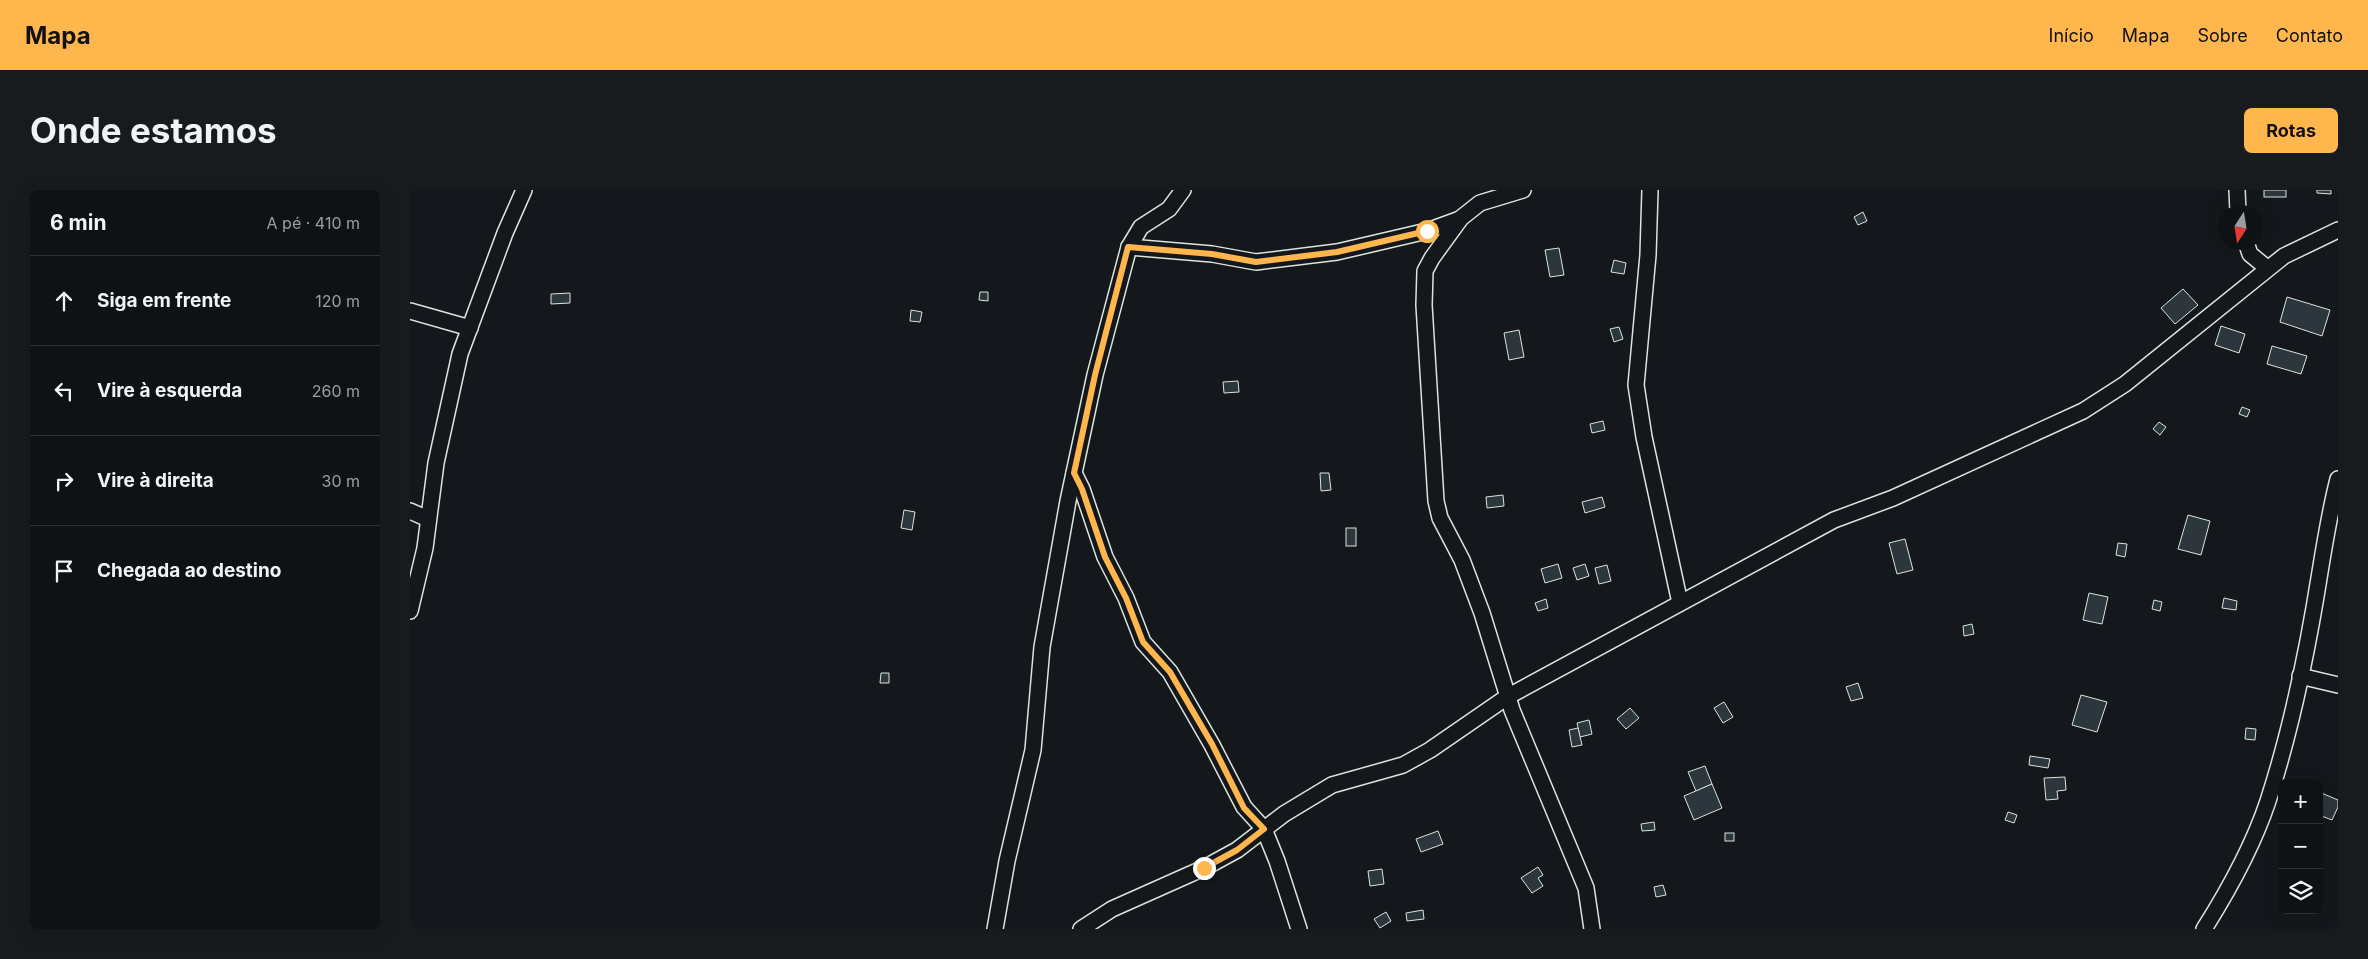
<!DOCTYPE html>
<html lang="pt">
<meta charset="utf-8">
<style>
body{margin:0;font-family:Inter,sans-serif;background:#181b1e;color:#f1f3f6}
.controls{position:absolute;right:15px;bottom:15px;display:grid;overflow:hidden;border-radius:8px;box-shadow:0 5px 20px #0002}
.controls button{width:45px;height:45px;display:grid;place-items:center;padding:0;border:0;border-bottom:1px solid #2f3234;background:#0f1215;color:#f1f3f6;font:25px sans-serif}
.compass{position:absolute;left:1808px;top:15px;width:45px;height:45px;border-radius:50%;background:#0f1215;box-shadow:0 5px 20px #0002;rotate:192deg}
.stop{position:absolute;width:15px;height:15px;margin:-11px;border:4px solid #ffb74d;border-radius:50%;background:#fff}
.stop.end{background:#ffb74d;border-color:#fff;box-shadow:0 1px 5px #0008}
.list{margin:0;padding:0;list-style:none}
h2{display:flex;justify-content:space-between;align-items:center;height:65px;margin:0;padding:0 20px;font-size:21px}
h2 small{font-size:16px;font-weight:400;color:#9b9ea0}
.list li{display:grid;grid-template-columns:32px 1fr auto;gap:15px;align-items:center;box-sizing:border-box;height:90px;padding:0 20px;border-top:1px solid #2f3234}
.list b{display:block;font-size:19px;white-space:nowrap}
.list em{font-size:16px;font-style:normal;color:#9b9ea0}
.icon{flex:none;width:28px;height:28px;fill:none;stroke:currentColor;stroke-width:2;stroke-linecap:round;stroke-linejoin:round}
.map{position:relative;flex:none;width:1928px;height:739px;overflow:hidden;border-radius:8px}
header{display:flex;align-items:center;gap:30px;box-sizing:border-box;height:70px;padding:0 25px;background:#ffb74d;color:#111}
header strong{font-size:24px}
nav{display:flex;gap:28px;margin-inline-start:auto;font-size:18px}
.intro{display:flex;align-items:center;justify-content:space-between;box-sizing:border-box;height:120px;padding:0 30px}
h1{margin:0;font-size:35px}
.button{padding:12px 22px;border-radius:8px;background:#ffb74d;color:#111;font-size:18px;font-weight:700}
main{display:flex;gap:30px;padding:0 30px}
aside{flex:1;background:#0f1215;border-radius:8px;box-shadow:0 5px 20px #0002}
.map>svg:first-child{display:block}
.building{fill:#2c363c;stroke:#d8e6dc}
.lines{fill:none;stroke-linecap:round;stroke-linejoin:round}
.minor-casing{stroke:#d8e6dc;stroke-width:18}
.minor{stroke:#14181c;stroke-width:15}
.route{stroke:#ffb74d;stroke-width:6}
</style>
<header>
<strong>Mapa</strong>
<nav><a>Início</a><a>Mapa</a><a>Sobre</a><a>Contato</a></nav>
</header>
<div class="intro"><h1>Onde estamos</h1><a class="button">Rotas</a></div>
<main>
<aside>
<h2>6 min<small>A pé · 410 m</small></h2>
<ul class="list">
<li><svg class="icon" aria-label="ahead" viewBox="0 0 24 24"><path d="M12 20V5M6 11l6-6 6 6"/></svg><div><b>Siga em frente</b></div><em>120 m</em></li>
<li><svg class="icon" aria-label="left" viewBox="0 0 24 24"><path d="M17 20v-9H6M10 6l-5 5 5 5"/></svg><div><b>Vire à esquerda</b></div><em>260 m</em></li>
<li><svg class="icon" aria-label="right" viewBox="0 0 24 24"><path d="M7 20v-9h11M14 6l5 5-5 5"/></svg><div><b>Vire à direita</b></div><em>30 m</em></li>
<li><svg class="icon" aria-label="arrive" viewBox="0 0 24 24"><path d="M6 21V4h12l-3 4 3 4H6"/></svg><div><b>Chegada ao destino</b></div></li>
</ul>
</aside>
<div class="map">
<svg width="1928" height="739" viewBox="0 0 1928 739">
<rect width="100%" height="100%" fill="#14181c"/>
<g class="building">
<rect x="1854" y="0" width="22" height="7"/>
<polygon points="1907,0 1921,0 1921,4 1907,3"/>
<polygon points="1453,22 1457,31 1448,35 1444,27"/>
<polygon points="1149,58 1154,85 1140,87 1135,60"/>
<polygon points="1204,70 1216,73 1214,84 1201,82"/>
<polygon points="1773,99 1788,115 1765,134 1751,118"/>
<polygon points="570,102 578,102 578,111 569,110"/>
<polygon points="160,103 160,113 141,114 141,104"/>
<polygon points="1877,107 1920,120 1912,146 1870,132"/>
<polygon points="501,120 512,122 510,132 500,131"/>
<polygon points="1811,136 1835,144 1829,163 1805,155"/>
<polygon points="1209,137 1213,149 1204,152 1200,139"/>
<polygon points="1109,140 1114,167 1099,170 1094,143"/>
<polygon points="1862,156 1897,166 1891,184 1857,174"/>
<polygon points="828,191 829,202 814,203 813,192"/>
<polygon points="1832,217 1840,220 1837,227 1829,224"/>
<polygon points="1193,231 1195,240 1182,243 1180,234"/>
<polygon points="1749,232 1756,237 1750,245 1743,239"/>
<polygon points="910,283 919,283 921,300 911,301"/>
<polygon points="1093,305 1094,316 1077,318 1076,307"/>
<polygon points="1192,307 1195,317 1175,323 1172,312"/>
<polygon points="494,320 505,322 502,340 491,338"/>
<polygon points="1778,325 1800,331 1791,365 1768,359"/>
<rect x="936" y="338" width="10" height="18"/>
<polygon points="1495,349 1503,380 1487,384 1479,353"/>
<polygon points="1708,353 1717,354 1715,367 1706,365"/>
<polygon points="1148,374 1152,388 1135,393 1131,379"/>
<polygon points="1175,374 1179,386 1167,390 1163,378"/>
<polygon points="1197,375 1201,391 1189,394 1185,378"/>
<polygon points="1679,403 1698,407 1692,434 1673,430"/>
<polygon points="1814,408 1827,411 1826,420 1812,418"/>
<polygon points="1136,409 1138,418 1128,421 1125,413"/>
<polygon points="1744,410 1752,412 1750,421 1742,419"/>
<polygon points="1562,434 1564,444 1554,446 1553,436"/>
<polygon points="471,483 479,483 479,493 470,493"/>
<polygon points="1448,493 1453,508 1441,511 1436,497"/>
<polygon points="1671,505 1697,512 1687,542 1662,535"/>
<polygon points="1314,512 1323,527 1313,533 1304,518"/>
<polygon points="1220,518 1229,528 1216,539 1207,529"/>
<polygon points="1179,530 1182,544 1170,547 1167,533"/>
<polygon points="1168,538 1172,555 1162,557 1159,540"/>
<polygon points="1836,538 1846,539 1845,550 1835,549"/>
<polygon points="1620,566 1640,569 1638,578 1619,575"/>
<polygon points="1295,576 1302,594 1286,601 1278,582"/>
<polygon points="1655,587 1656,600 1647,601 1648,609 1636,610 1634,588"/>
<polygon points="1302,594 1312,618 1284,630 1274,606"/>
<polygon points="1909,602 1928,610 1928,617 1922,630 1909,625"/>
<polygon points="1598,622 1607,625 1604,633 1595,630"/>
<polygon points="1244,632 1245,640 1232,641 1231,634"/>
<polygon points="1028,641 1033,654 1011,662 1006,649"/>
<rect x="1315" y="643" width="9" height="8"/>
<polygon points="1128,677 1133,685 1128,688 1133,696 1122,703 1111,688"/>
<polygon points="972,679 974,694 960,696 958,681"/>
<polygon points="1253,695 1256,705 1246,707 1244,697"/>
<polygon points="1013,720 1014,729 997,731 996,723"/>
<polygon points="976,722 981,731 970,738 964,729"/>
</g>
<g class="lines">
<g class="minor-casing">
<g id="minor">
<polyline points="1113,0 1070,13 1051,28 1022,68 1015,81 1014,115 1026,311 1030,328 1052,370 1072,423 1102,520 1176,698 1182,739"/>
<polyline points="1240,0 1238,65 1226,195 1234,247 1270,413"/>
<polyline points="1827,0 1828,22"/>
<polyline points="1836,52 1840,64 1857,78"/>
<polyline points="719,57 802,64 846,72 927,62 1017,41 1050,29"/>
<polyline points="0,121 60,138"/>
<polyline points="664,283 672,299 695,367 716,408 733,452 760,482 802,555 834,617 854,639 867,671 889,739"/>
<polyline points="0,321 18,329"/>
<polyline points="0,421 15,358 26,273 50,164 95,43 114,0"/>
<polyline points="1890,486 1928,495"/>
<polyline points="585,739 597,671 623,560 632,457 658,311 685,185 719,57 731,37 759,19 773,0"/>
<polyline points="671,739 702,719 794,678 827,660 874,624 922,595 993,575 1020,560 1097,507 1424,330 1483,308 1673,221 1715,194 1874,66 1928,40"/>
<path d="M1794 739C1820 698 1843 656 1858 611 1882 537 1898 458 1910 382 1915 351 1920 320 1928 289"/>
</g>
</g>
<use href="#minor" class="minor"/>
</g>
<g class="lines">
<polyline class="route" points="794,678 827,660 854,639 834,618 802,554 760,482 733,452 716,408 695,367 672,299 664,283 685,185 718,57 802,64 846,72 927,62 1017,41"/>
</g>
</svg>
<div class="controls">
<button>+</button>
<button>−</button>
<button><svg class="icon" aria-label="layers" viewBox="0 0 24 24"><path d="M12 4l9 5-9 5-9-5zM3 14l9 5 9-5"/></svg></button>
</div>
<svg class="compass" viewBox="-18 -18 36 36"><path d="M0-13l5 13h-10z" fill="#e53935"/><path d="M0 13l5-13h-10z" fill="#9b9ea0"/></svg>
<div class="stop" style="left:1017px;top:41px"></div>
<div class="stop end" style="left:794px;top:678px"></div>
</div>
</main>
